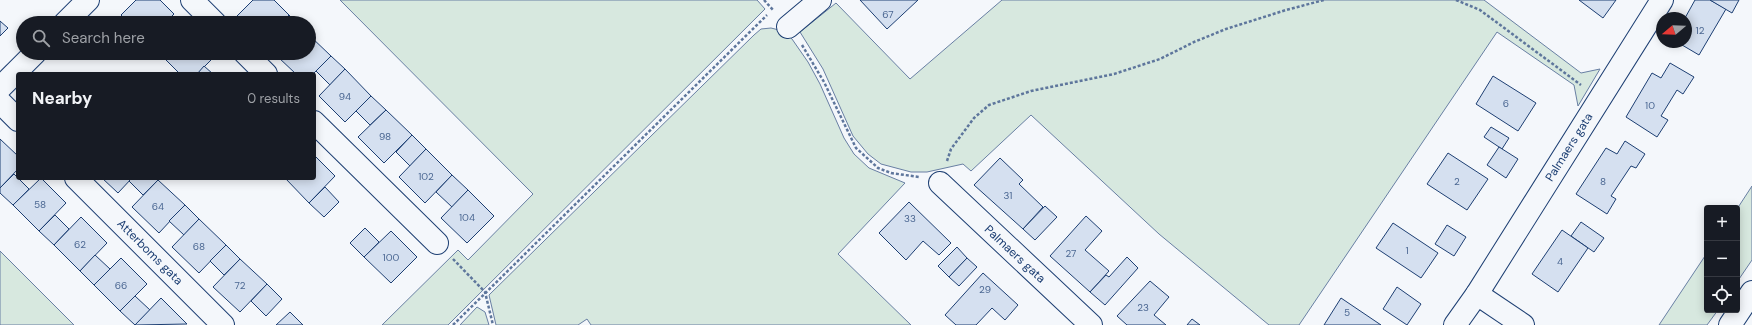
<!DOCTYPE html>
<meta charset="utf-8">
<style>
body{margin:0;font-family:"DM Sans",sans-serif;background:#20242c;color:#f1f3f6}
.controls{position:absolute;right:12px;bottom:12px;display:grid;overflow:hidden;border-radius:4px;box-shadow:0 2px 10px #0003}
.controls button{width:36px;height:36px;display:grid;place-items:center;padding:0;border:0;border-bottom:1px solid #363941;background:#171b24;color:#f1f3f6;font:20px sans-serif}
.compass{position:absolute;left:1656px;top:12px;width:36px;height:36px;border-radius:50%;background:#171b24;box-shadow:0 2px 10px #0003;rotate:251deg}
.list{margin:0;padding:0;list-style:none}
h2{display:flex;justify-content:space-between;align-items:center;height:52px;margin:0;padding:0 16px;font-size:17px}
h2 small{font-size:13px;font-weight:400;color:#9ea1a6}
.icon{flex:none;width:22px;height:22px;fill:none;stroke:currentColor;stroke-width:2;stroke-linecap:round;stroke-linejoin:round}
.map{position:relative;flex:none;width:1752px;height:325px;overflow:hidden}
.search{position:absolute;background:#171b24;box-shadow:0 2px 10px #0003;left:16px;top:16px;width:300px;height:44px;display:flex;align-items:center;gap:10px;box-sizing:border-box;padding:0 14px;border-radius:22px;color:#9ea1a6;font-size:15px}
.panel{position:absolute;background:#171b24;box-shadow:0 2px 10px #0003;left:16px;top:72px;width:300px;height:108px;border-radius:4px}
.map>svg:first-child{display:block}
.green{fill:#d7e8df;stroke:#687fa3}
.building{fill:#d5e0f0;stroke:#1d3f73}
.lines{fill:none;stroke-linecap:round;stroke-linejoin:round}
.minor-casing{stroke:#1d3f73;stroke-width:24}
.tertiary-casing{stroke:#1d3f73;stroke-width:24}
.path{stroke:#5e769c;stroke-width:2.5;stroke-dasharray:3 2;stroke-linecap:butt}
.minor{stroke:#f4f7fb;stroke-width:22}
.tertiary{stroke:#f4f7fb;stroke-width:22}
.labels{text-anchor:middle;stroke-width:3;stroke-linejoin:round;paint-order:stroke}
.number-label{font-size:10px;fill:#4b6792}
.street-label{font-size:12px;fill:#1d3f73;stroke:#f4f7fb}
</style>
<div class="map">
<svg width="1752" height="325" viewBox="0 0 1752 325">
<rect width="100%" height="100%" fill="#f4f7fb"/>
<g class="green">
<polygon points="340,0 757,0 765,9 448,325 382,325 458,250 468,260 533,194"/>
<polygon points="1002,0 1484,0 1581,73 1600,69 1578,106 1574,85 1497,32 1299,325 1269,325 1159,234 1031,115 971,171 963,164 927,172 911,172 881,164 868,154 853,136 823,69 800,32 836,3 910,79"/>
<polygon points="771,28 783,31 792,39 808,62 820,84 844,138 854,154 869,168 905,183 838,254 911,325 591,325 587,319 578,325 496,325 489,295 754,35 761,29"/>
<polygon points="1752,186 1752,260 1737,282 1737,209"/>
<polygon points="0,251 74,325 0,325"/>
<polygon points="1707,253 1707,310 1718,310 1707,325 1659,325"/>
<polygon points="477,307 485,312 489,325 460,325"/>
</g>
<g class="building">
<polygon points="136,0 160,0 174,14 165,23 129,23 121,15"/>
<polygon points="253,0 274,0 289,15 282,23 244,23 237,16"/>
<polygon points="860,0 918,0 887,29"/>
<polygon points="1579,0 1616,0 1603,18"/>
<polygon points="1695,0 1710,0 1726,9 1699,55 1677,42 1686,42 1686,18 1685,18"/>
<polygon points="1710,0 1739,0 1732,13"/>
<polygon points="289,15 297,23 282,23"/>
<polygon points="0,21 8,28 0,36"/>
<polygon points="309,35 331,56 313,74 296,74 278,57 282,53 309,53"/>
<polygon points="166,53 214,53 216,55 197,74 180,74 162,56"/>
<polygon points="331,56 345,69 330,85 316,71"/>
<polygon points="1670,63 1694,77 1683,94 1677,90 1661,116 1668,120 1657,137 1626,117 1652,73 1661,78"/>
<polygon points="204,66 213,74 197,74"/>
<polygon points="345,69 371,96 345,122 319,96"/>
<polygon points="1493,76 1536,103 1518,131 1476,104"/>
<polygon points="371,96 386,110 370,125 356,111"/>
<polygon points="386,110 412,135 384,163 358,137"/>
<polygon points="1491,127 1509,138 1502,149 1484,137"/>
<polygon points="412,135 426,149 410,166 396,152"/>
<polygon points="0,139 18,156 18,169 0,188"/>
<polygon points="1625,141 1645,154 1636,168 1631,166 1611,196 1616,199 1607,214 1576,194 1606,148 1617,154"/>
<polygon points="1499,147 1518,159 1506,178 1487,165"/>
<polygon points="426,149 452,175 425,203 399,177"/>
<polygon points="1448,153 1488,179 1467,210 1427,184"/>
<polygon points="314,155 335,176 309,203 285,178 314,178"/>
<polygon points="1000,158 1023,180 1019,184 1043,207 1023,229 974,185"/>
<polygon points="14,174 29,189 13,205 0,193 0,188"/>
<polygon points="452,175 468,190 452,207 436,192"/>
<polygon points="41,178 66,203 39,231 13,205"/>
<polygon points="102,178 132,178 118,193"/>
<polygon points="132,178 156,178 158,180 143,195 129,181"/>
<polygon points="158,180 185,205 159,233 132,207"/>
<polygon points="325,187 339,202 324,217 309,203"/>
<polygon points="468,190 494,216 467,243 441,218"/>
<polygon points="909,202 951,243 939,255 923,241 906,260 879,233"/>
<polygon points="185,205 199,219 184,235 169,221"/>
<polygon points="1045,206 1057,217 1035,240 1023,229"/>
<polygon points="55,215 69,229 54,245 39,231"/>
<polygon points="1086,216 1102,231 1085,250 1109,271 1090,292 1050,256"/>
<polygon points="81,217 107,243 80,271 54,245"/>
<polygon points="199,219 226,245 199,273 172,247"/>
<polygon points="1581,222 1604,238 1594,252 1571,236"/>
<polygon points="1393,223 1438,253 1421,278 1376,248"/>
<polygon points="1447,225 1466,237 1454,256 1435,244"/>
<polygon points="365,228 379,242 364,257 350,243"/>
<polygon points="1562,230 1588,248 1558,292 1532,274"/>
<polygon points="391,231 417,257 391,283 364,257"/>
<polygon points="226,245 240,259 224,275 210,261"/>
<polygon points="957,247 967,258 949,277 938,266"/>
<polygon points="95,255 110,269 94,285 80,271"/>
<polygon points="1127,257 1138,268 1105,305 1090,292 1106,275 1109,277"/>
<polygon points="121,258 147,284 120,311 94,285"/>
<polygon points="967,258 977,267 959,286 949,277"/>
<polygon points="240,259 267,284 240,312 213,287"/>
<polygon points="983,273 1018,305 1005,320 992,308 976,325 956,325 945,315"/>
<polygon points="1150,281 1169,297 1154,315 1166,325 1127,325 1117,316"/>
<polygon points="267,284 282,299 266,316 251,301"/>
<polygon points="1397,287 1421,304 1407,325 1383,309"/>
<polygon points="135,296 150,310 135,325 120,311"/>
<polygon points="161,298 187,324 135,325"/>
<polygon points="1341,298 1381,325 1324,325"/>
<polygon points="290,312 303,325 276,325"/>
<polygon points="1192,319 1200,325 1187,325"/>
</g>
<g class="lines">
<g class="minor-casing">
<g id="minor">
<polyline points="192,0 215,23"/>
<polyline points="65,23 88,0"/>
<polyline points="788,27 820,0"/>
<polyline points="245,53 266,74"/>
<polyline points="0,88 35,53"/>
<polyline points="0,102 18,120"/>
<polyline points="314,122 437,243"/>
<polyline points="76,178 223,325"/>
<polyline points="940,183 1091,325"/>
<polyline points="1477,294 1523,325"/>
<polyline points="1455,325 1477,294 1662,0"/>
</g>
</g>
<g class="tertiary-casing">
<polyline id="tertiary" points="1730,325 1752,292"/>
</g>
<g class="path">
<polyline points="764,0 773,10"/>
<polyline points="1456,0 1480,10 1581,85"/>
<polyline points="802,45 824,82 856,148 878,168 891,173 919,177"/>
<polyline points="947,161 951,149 974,118 989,105 1031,91 1114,74 1160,59 1194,42 1226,29 1286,10 1324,0"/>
<polyline points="453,259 485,292 493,325"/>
<polyline points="453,325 767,15"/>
</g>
<use href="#minor" class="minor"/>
<use href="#tertiary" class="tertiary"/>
</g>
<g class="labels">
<g class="number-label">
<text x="888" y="18">67</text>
<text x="1700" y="34">12</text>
<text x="345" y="100">94</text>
<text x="1506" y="107">6</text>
<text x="1650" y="109">10</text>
<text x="385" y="140">98</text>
<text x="426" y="180">102</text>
<text x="1457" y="185">2</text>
<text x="1603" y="185">8</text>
<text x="1008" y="199">31</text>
<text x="40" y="208">58</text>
<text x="158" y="210">64</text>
<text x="467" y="221">104</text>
<text x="910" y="222">33</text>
<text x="80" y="248">62</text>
<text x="199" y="250">68</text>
<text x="1407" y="254">1</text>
<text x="1071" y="257">27</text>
<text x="391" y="261">100</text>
<text x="1560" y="265">4</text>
<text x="121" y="289">66</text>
<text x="240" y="289">72</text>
<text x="985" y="293">29</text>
<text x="1143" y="311">23</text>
<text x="1347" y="316">5</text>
</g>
<g class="street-label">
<text transform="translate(1569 147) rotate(-58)" y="4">Palmaers gata</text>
<text transform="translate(150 252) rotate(45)" y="4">Atterboms gata</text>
<text transform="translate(1015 254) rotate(43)" y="4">Palmaers gata</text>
</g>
</g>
</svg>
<div class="controls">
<button>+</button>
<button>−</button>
<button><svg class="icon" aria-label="locate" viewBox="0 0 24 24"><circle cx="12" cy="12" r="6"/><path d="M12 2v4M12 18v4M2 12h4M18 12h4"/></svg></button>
</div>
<svg class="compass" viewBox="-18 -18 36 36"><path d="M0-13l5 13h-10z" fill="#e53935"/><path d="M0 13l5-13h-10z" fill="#9ea1a6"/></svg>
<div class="search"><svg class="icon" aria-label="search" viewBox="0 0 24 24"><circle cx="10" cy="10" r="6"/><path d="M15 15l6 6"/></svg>Search here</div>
<section class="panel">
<h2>Nearby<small>0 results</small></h2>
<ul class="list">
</ul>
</section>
</div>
